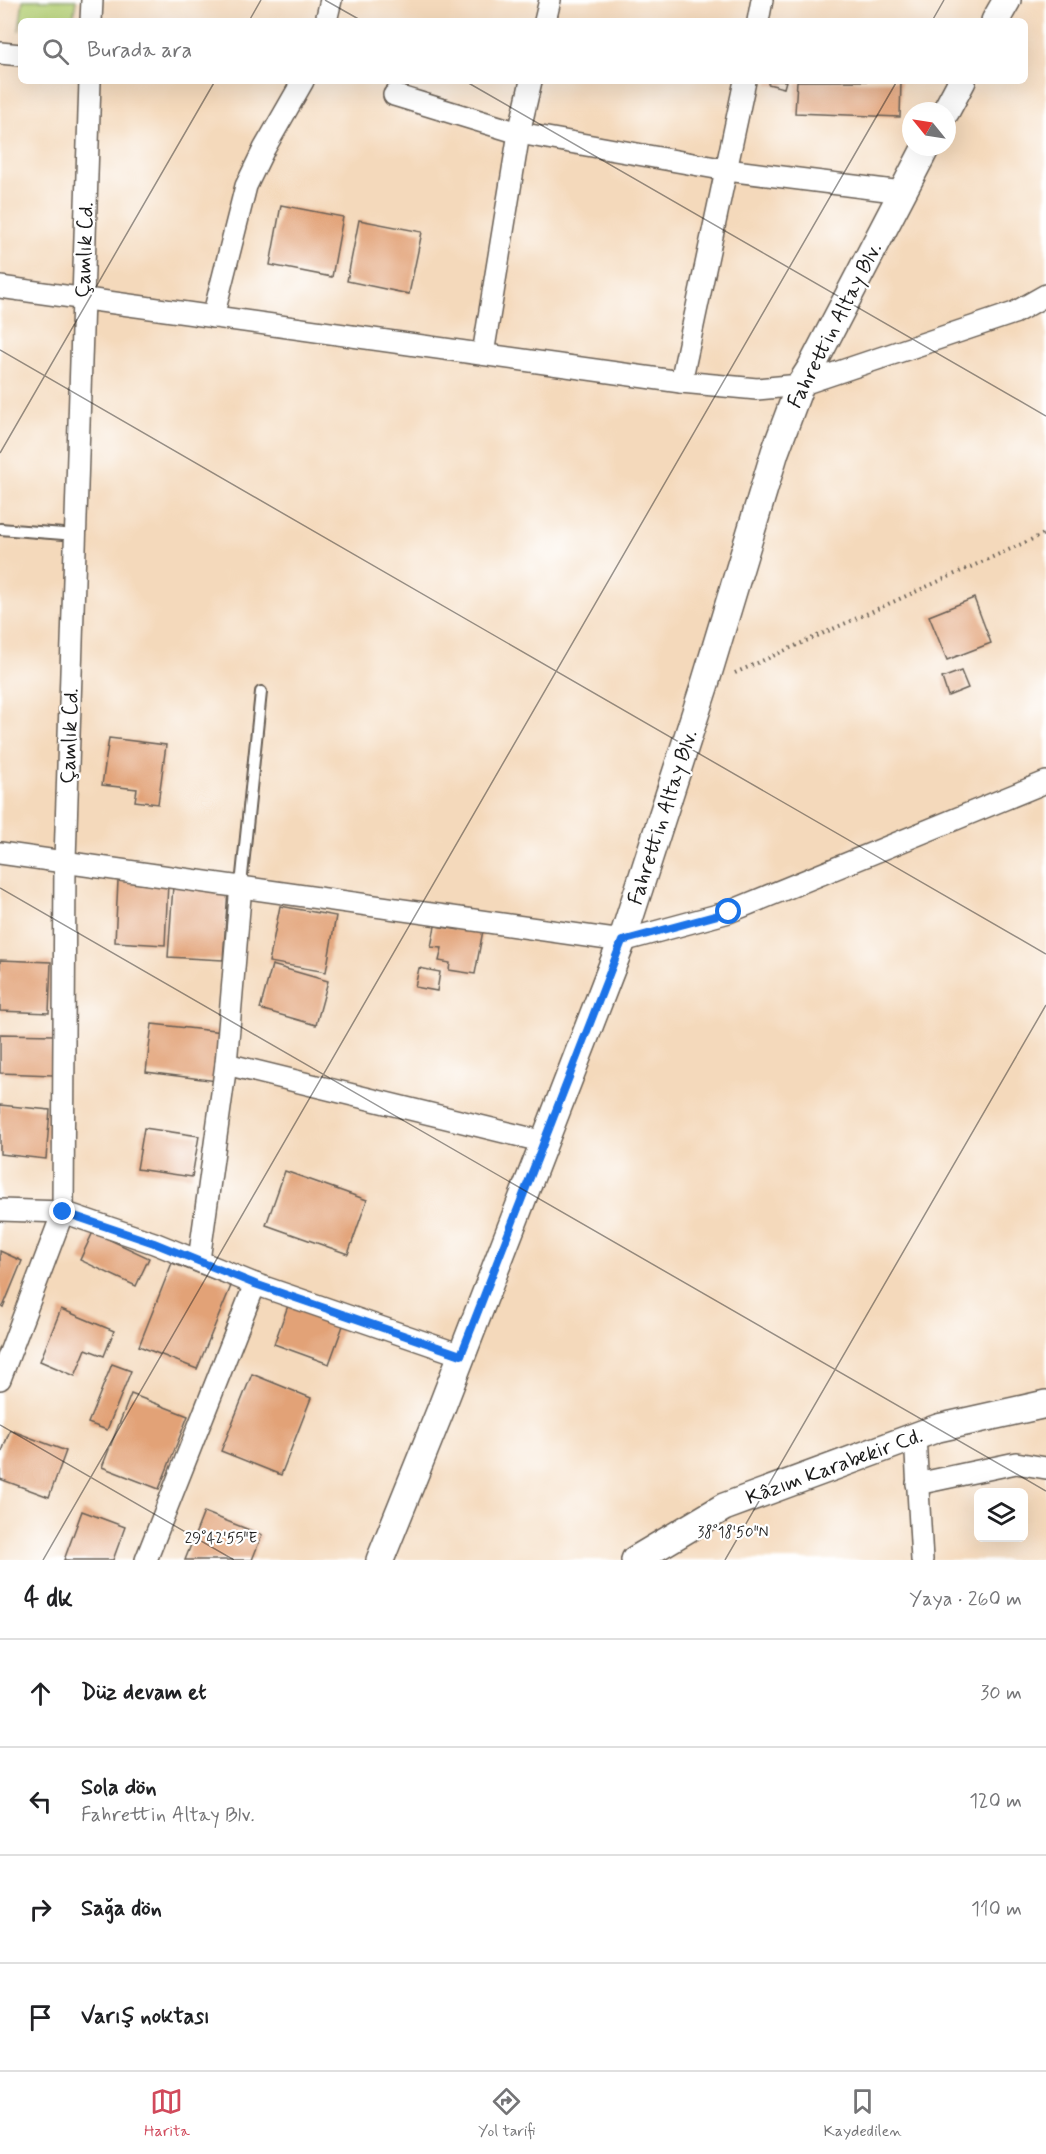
<!DOCTYPE html>
<html lang="tr">
<meta charset="utf-8">
<style>
body{margin:0;font-family:Mynerve,sans-serif;background:#f6f6f6;color:#202124}
.controls{position:absolute;right:18px;bottom:18px;display:grid;overflow:hidden;border-radius:9px;box-shadow:0 6px 24px #0002}
.controls button{width:54px;height:54px;display:grid;place-items:center;padding:0;border:0;border-bottom:2px solid #e0e0e0;background:#fff;color:#202124;font:30px sans-serif}
.compass{position:absolute;left:902px;top:102px;width:54px;height:54px;border-radius:50%;background:#fff;box-shadow:0 6px 24px #0002;rotate:300deg}
.stop{position:absolute;width:18px;height:18px;margin:-14px;border:4px solid #1a73e8;border-radius:50%;background:#fff}
.stop.end{background:#1a73e8;border-color:#fff;box-shadow:0 2px 6px #0008}
.list{margin:0;padding:0;list-style:none}
h2{display:flex;justify-content:space-between;align-items:center;height:78px;margin:0;padding:0 24px;font-size:26px}
h2 small{font-size:20px;font-weight:400;color:#757577}
.list li{display:grid;grid-template-columns:39px 1fr auto;gap:18px;align-items:center;box-sizing:border-box;height:108px;padding:0 24px;border-top:2px solid #e0e0e0}
.list b{display:block;font-size:22px;white-space:nowrap}
.list p{margin:0;font-size:20px;white-space:nowrap;color:#757577}
.list em{font-size:20px;font-style:normal;color:#757577}
.icon{flex:none;width:33px;height:33px;fill:none;stroke:currentColor;stroke-width:2;stroke-linecap:round;stroke-linejoin:round}
.map{position:relative;flex:none;width:1046px;height:1560px;overflow:hidden}
.search{position:absolute;background:#fff;box-shadow:0 6px 24px #0002;left:18px;right:18px;top:18px;height:66px;display:flex;align-items:center;gap:15px;box-sizing:border-box;padding:0 21px;border-radius:9px;color:#757577;font-size:22px}
.sheet{height:510px;background:#fff}
nav{display:flex;justify-content:space-around;align-items:center;box-sizing:border-box;height:84px;border-top:2px solid #e0e0e0;background:#fff;font-size:16px;color:#757577}
nav a{display:grid;justify-items:center;gap:3px}
nav .on{color:#d1495b}
.map>svg:first-child{display:block}
.green{fill:#b6d176;stroke:#697649;stroke-width:1.5}
.building{fill:#e2a277}
.lines{fill:none;stroke-linecap:round;stroke-linejoin:round}
.service-casing{stroke:#685e54;stroke-width:14}
.minor-casing{stroke:#685e54;stroke-width:24}
.tertiary-casing{stroke:#685e54;stroke-width:30}
.path{stroke:#685e54;stroke-width:4;stroke-dasharray:1.5 4.5;stroke-linecap:butt}
.service{stroke:#fff;stroke-width:10}
.minor{stroke:#fff;stroke-width:21}
.tertiary{stroke:#fff;stroke-width:27}
.route{stroke:#1a73e8;stroke-width:8}
.ticks{fill:none;stroke:#1c1c1c;stroke-width:1.5;stroke-opacity:0.45}
.labels{text-anchor:middle;stroke-width:4.5;stroke-linejoin:round;paint-order:stroke}
.street-label{font-size:21px;fill:#1c1c1c;stroke:#fff}
.ticks-label{font-size:15px;text-anchor:middle;fill:#1c1c1c;stroke:#fff;stroke-width:4.5;stroke-linejoin:round;paint-order:stroke}
</style>
<div class="map">
<svg width="1046" height="1560" viewBox="0 0 1046 1560">
<rect width="100%" height="100%" fill="#fff"/>
<filter id="ink" filterUnits="userSpaceOnUse"><feTurbulence type="fractalNoise" baseFrequency=".0167" numOctaves="2"/><feDisplacementMap in="SourceGraphic" scale="12" xChannelSelector="R" yChannelSelector="G"/><feConvolveMatrix kernelMatrix="1 2 1 2 8 2 1 2 1" color-interpolation-filters="sRGB"/></filter>
<filter id="wash" filterUnits="userSpaceOnUse"><feTurbulence type="fractalNoise" baseFrequency=".008" numOctaves="4" result="noise"/><feDisplacementMap in="SourceGraphic" scale="24" xChannelSelector="R" yChannelSelector="G"/><feGaussianBlur stdDeviation="1.35" result="paint"/><feColorMatrix in="noise" values="0 0 0 0 0 0 0 0 0 0 0 0 0 0 0 0 0 1.4 0 .05"/><feComposite in="paint" operator="in"/></filter>
<g filter="url(#wash)">
<rect width="100%" height="100%" fill="#f4d9bb"/>
<polygon class="green" points="23,0 76,0 73,21 21,21 19,31"/>
<g id="blocks">
<g class="building">
<polygon points="768,81 786,81 784,88 768,84"/>
<polygon points="797,81 901,81 900,117 795,113"/>
<polygon points="281,205 343,217 332,277 270,265"/>
<polygon points="359,220 422,232 409,294 347,281"/>
<polygon points="974,598 991,643 947,660 929,616"/>
<polygon points="961,671 968,688 948,696 942,678"/>
<polygon points="109,738 166,745 158,804 135,801 137,789 102,785"/>
<polygon points="118,881 168,883 165,945 115,942"/>
<polygon points="173,886 228,890 223,960 168,957"/>
<polygon points="280,906 336,916 326,972 269,962"/>
<polygon points="461,921 484,925 475,974 449,970 450,963 439,961 442,948 431,947 435,926 459,930"/>
<polygon points="0,960 51,962 49,1013 0,1011"/>
<polygon points="272,965 328,981 316,1025 260,1009"/>
<polygon points="419,968 440,972 437,991 415,987"/>
<polygon points="152,1024 223,1032 217,1081 146,1072"/>
<polygon points="0,1034 54,1035 53,1075 0,1073"/>
<polygon points="0,1105 50,1110 46,1159 0,1154"/>
<polygon points="144,1128 199,1136 192,1177 137,1169"/>
<polygon points="285,1171 367,1200 348,1254 266,1225"/>
<polygon points="93,1232 149,1258 136,1286 80,1260"/>
<polygon points="0,1251 22,1261 3,1307 0,1305"/>
<polygon points="172,1263 231,1286 197,1369 139,1346"/>
<polygon points="289,1303 344,1323 329,1364 274,1344"/>
<polygon points="61,1309 114,1331 104,1356 86,1349 75,1376 40,1361"/>
<polygon points="112,1364 131,1371 107,1430 88,1423"/>
<polygon points="252,1374 311,1398 281,1475 221,1451"/>
<polygon points="131,1394 188,1416 159,1489 102,1467"/>
<polygon points="10,1430 66,1451 49,1497 0,1479 0,1457"/>
<polygon points="82,1511 125,1527 113,1560 64,1560"/>
<polygon points="204,1512 262,1535 252,1560 185,1560"/>
</g>
</g>
</g>
<g filter="url(#ink)">
<use href="#blocks" fill-opacity="0" stroke="#685e54" stroke-width="1.5"/>
<g class="lines">
<g class="service-casing">
<g id="service">
<polyline points="0,529 76,535"/>
<polyline points="241,885 261,692"/>
</g>
</g>
<g class="minor-casing">
<g id="minor">
<polyline points="91,21 92,0"/>
<polyline points="326,21 331,0"/>
<polyline points="545,21 550,0"/>
<polyline points="758,21 762,0"/>
<polyline points="0,53 21,55"/>
<polyline points="394,95 519,133 727,170 902,192"/>
<polyline points="0,287 681,382 757,389 800,385 1014,313 1046,295"/>
<polyline points="213,317 246,186 264,149 303,81"/>
<polyline points="483,354 519,133 531,81"/>
<polyline points="681,382 745,81"/>
<polyline points="0,853 622,941 729,912 1046,782"/>
<polyline points="226,1064 545,1142"/>
<polyline points="0,1210 63,1212 154,1243 255,1284 461,1355"/>
<polyline points="199,1260 226,1064 241,885"/>
<polyline points="0,1379 63,1212 65,860 90,81"/>
<polyline points="915,1436 922,1560"/>
<polyline points="917,1484 1016,1463 1046,1468"/>
<polyline points="146,1560 255,1284"/>
</g>
</g>
<g class="tertiary-casing">
<g id="tertiary">
<polyline points="995,21 1007,0"/>
<polyline points="946,111 962,81"/>
<polyline points="380,1560 441,1409 622,941 704,687 775,452 800,385 811,368 926,147"/>
<polyline points="635,1560 724,1507 938,1428 1046,1404"/>
</g>
</g>
<polyline class="path" points="735,673 1046,533"/>
<use href="#service" class="service"/>
<use href="#minor" class="minor"/>
<use href="#tertiary" class="tertiary"/>
</g>
</g>
<g class="lines" filter="url(#ink)">
<polyline class="route" points="63,1212 154,1243 255,1284 461,1355 622,941 729,912"/>
</g>
<path class="ticks" d="M325 0 362 21M249 21 261 0M932 21 944 0M465 81 1046 416M0 350 1046 954M0 453 215 81M0 888 1046 1491M0 1425 234 1560M43 1560 897 81M725 1560 1046 1005"/>
<g class="labels">
<g class="street-label">
<text transform="translate(84 250) rotate(-88)" y="7">Çamlık Cd.</text>
<text transform="translate(834 325) rotate(-63)" y="7">Fahrettin Altay Blv.</text>
<text transform="translate(69 736) rotate(-88)" y="7">Çamlık Cd.</text>
<text transform="translate(662 817) rotate(-72)" y="7">Fahrettin Altay Blv.</text>
<text transform="translate(834 1466) rotate(-20)" y="7">Kâzım Karabekir Cd.</text>
</g>
</g>
<g class="ticks-label">
<text x="733" y="1537">38°18'50"N</text>
<text x="221" y="1543">29°42'55"E</text>
</g>
</svg>
<div class="controls">
<button><svg class="icon" aria-label="layers" viewBox="0 0 24 24"><path d="M12 4l9 5-9 5-9-5zM3 14l9 5 9-5"/></svg></button>
</div>
<svg class="compass" viewBox="-18 -18 36 36"><path d="M0-13l5 13h-10z" fill="#e53935"/><path d="M0 13l5-13h-10z" fill="#757577"/></svg>
<div class="stop" style="left:729px;top:912px"></div>
<div class="stop end" style="left:63px;top:1212px"></div>
<div class="search"><svg class="icon" aria-label="search" viewBox="0 0 24 24"><circle cx="10" cy="10" r="6"/><path d="M15 15l6 6"/></svg>Burada ara</div>
</div>
<section class="sheet">
<h2>4 dk<small>Yaya · 260 m</small></h2>
<ul class="list">
<li><svg class="icon" aria-label="ahead" viewBox="0 0 24 24"><path d="M12 20V5M6 11l6-6 6 6"/></svg><div><b>Düz devam et</b></div><em>30 m</em></li>
<li><svg class="icon" aria-label="left" viewBox="0 0 24 24"><path d="M17 20v-9H6M10 6l-5 5 5 5"/></svg><div><b>Sola dön</b><p>Fahrettin Altay Blv.</p></div><em>120 m</em></li>
<li><svg class="icon" aria-label="right" viewBox="0 0 24 24"><path d="M7 20v-9h11M14 6l5 5-5 5"/></svg><div><b>Sağa dön</b></div><em>110 m</em></li>
<li><svg class="icon" aria-label="arrive" viewBox="0 0 24 24"><path d="M6 21V4h12l-3 4 3 4H6"/></svg><div><b>Varış noktası</b></div></li>
</ul>
</section>
<nav>
<a class="on"><svg class="icon" aria-label="map" viewBox="0 0 24 24"><path d="M3 6l6-2 6 2 6-2v14l-6 2-6-2-6 2zM9 4v14M15 6v14"/></svg>Harita</a>
<a><svg class="icon" aria-label="directions" viewBox="0 0 24 24"><path d="M12 3l9 9-9 9-9-9zM9 14v-3h6M13 9l2 2-2 2"/></svg>Yol tarifi</a>
<a><svg class="icon" aria-label="saved" viewBox="0 0 24 24"><path d="M7 4h10v16l-5-4-5 4z"/></svg>Kaydedilen</a>
</nav>
